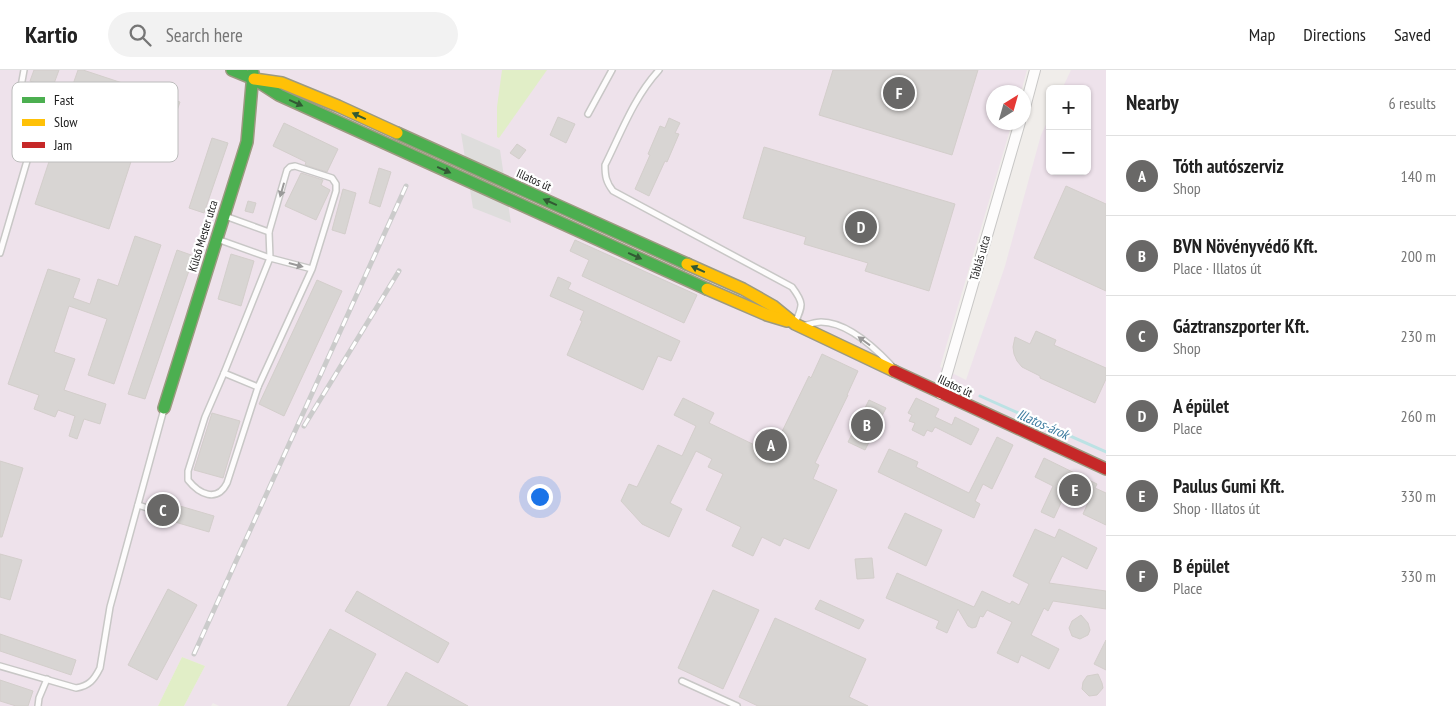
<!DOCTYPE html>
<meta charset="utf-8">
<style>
body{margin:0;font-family:"PT Sans Narrow",sans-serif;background:#f2f2f2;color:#222}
.controls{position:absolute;right:15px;top:15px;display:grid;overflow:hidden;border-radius:8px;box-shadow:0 1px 4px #0004}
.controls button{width:45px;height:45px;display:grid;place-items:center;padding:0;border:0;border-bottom:1px solid #e0e0e0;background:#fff;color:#222;font:25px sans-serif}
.compass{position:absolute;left:986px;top:15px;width:45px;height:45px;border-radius:50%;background:#fff;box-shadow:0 1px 4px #0004;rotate:37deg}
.you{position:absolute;left:539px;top:426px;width:18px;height:18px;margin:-12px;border:4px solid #fff;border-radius:50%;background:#1a73e8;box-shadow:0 0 0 8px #1a73e833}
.badge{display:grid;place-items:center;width:32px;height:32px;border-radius:50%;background:#696867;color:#fff;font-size:16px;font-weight:700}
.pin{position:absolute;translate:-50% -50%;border:2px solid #fff;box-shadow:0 1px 5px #0006}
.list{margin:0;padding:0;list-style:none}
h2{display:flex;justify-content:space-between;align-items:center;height:65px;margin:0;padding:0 20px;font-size:21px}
h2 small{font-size:16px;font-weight:400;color:#767676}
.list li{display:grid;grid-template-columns:32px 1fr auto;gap:15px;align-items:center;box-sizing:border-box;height:80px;padding:0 20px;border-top:1px solid #e0e0e0}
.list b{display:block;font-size:19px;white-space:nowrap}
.list p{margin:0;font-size:16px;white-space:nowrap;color:#767676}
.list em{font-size:16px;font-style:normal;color:#767676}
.icon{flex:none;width:28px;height:28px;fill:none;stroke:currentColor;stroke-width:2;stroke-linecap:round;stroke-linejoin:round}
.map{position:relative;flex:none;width:1106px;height:636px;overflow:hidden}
header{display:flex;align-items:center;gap:30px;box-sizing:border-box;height:70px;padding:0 25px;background:#fff;border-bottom:1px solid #e0e0e0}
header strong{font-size:24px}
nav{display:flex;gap:28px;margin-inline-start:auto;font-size:18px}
.search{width:350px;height:45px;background:#f2f2f2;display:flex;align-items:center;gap:12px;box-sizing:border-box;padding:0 18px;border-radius:28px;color:#767676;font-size:19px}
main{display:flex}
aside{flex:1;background:#fff}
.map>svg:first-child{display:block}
.industrial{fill:#eee2eb}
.grass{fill:#e1eec7}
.pier{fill:#dedddc}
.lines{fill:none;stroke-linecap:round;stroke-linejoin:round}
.stream{stroke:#bce2e4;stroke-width:3}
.building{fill:#d8d5d3;stroke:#d3cecb}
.lane-casing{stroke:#c8c7c6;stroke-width:8}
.street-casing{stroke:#c8c7c6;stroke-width:12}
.fast-casing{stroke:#9c9a80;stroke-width:14}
.slow-casing{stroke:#9c9a80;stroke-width:14}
.jam-casing{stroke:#9c9a80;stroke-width:14}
.lane{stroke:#fdfcfc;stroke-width:5}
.street{stroke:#fdfcfc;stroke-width:10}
.fast{stroke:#4caf50;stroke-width:11}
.slow{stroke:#ffc107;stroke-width:11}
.jam{stroke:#c62828;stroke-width:11}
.rail-casing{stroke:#cbcbcb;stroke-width:5}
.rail{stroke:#fff;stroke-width:3;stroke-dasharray:9;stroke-linecap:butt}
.oneway{fill:#325a34}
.oneway2{fill:#9a9999}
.labels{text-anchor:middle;stroke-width:4.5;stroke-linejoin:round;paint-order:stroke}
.street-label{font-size:12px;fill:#212121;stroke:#fff}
.water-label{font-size:14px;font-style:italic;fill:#3d7ca0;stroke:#fff}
.key{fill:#fff;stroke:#bcbcbc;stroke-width:1}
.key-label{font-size:14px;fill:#212121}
</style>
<header>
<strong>Kartio</strong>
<div class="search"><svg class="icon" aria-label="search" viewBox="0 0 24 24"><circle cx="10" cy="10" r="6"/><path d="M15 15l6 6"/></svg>Search here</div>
<nav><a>Map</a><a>Directions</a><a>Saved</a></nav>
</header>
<main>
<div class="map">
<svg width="1106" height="636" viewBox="0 0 1106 636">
<rect width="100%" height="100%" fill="#f0edea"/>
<polygon class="industrial" points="0,0 1027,0 1021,22 994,22 994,52 1012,53 940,297 966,310 1005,196 1041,65 1050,46 1050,101 1087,101 1087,19 1062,19 1071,0 1106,0 1106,636 219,636 213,633 211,636 184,636 205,596 182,587 158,636 0,636"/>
<g class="grass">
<polygon points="502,0 547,0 499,68 497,67 497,37"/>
<polygon points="182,587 205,596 184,636 158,636"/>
</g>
<polygon class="pier" points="461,63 500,80 511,153 473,138"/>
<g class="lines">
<polyline class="stream" points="980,326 1106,382"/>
</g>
<g class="building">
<polygon points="34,0 59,0 52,19 30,11"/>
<polygon points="78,0 83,0 180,32 168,66 153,61 157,48 71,20"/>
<polygon points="833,0 978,0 952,85 819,45"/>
<polygon points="66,40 140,64 109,159 35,134"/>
<polygon points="558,47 575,54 566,73 550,65"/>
<polygon points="669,48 680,53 675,63 679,64 667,92 665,91 649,126 635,119 650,85 648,84 660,56 665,58"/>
<polygon points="284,53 338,79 327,102 305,95 306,92 273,76"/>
<polygon points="212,68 228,73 204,143 189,138"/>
<polygon points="517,74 526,80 519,89 510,83"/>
<polygon points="764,77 955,134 929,221 865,201 868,193 804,174 806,167 743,148"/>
<polygon points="379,98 391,102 380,137 369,133"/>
<polygon points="301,103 323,110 321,115 330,120 316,150 285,136"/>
<polygon points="1066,116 1106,134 1106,221 1034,188"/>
<polygon points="343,119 356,123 345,164 332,160"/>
<polygon points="248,131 256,133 253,143 245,141"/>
<polygon points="135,166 161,175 114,314 88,305 107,249 69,236 54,282 75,289 64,320 106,334 100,354 84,349 77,369 69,366 75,346 58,340 55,347 34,339 39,325 8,314 48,199 80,209 73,228 90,234 98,209 118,216"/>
<polygon points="575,170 697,225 684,253 582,206 589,190 570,181"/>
<polygon points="177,180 194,186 145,329 128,324"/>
<polygon points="231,184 254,191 241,236 218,229"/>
<polygon points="558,207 571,213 568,219 680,271 671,291 658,286 643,320 567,285 582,251 580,250 584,241 550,226"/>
<polygon points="317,210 342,221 284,346 259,334"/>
<polygon points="1036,261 1056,270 1054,275 1106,298 1106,309 1095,333 1040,308 1040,306 1022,297 1017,291 1014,284 1013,277 1015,267 1030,274"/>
<polygon points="822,284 858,301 847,325 848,325 815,393 819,395 813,409 837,420 809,479 784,468 780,476 762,467 753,486 732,476 741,457 706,440 723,404 708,397 712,389 696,381 670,433 682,439 669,467 642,454 621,431 629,414 637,417 658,375 682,386 696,356 674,345 683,328 714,343 709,353 767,381 771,372 776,374 809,306 811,308"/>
<polygon points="916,328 939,339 935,347 952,355 955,347 979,359 971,375 935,357 932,362 927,360 924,366 912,360 915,353 909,351 912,345 908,343"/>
<polygon points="869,330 886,338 865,380 848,372"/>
<polygon points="212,343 240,351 223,408 194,400"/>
<polygon points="997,367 1013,375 992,419 983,414 975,431 980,434 974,448 878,402 889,379 918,392 916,397 969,423"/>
<polygon points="1044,388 1097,414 1095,418 1106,423 1106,455 1083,444 1088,433 1066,422 1054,448 1041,442 1053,416 1035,407"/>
<polygon points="0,391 23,398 2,467 0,467"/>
<polygon points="180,436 214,446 209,462 175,452"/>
<polygon points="905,443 942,460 926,496 888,478"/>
<polygon points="1035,459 1055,468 1059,459 1097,478 1087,499 1062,486 1049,513 1106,521 1106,539 1053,531 1048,541 1044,538 1031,565 1059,579 1049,599 1021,585 1018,593 997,583 1012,552 987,540 983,547 980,546 976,557 972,558 968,556 958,539 947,563 936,558 939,551 886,528 897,503 974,537 982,521 1010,534 1012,531 1019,535 1029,514 1013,506"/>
<polygon points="0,484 22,490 10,530 0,527"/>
<polygon points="872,488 874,508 857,509 855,489"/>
<polygon points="168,519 197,535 157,610 128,595"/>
<polygon points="713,520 759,540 723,619 678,598"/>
<polygon points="357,521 449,573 438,593 345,541"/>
<polygon points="820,530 864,550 859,559 815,539"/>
<polygon points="1081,545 1088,553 1090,560 1088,565 1080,569 1072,566 1069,558 1072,551"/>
<polygon points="775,548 866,589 849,627 868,636 758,636 739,627"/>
<polygon points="330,559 376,584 349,636 287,636"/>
<polygon points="0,564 76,590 71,605 0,581"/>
<polygon points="1106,570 1106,600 1094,594"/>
<polygon points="406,602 468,636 387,636"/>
<polygon points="1098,604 1102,613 1103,618 1097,625 1089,626 1082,619 1083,612 1087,606"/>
<polygon points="0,610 33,621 28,636 16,636 0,631"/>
</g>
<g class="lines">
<g class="lane-casing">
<g id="lane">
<path d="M659 0C634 27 621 63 605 95 605 106 606 112 613 121L792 217C804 233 803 235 795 253"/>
<polyline points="588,44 612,0"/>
<polyline points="225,146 269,162"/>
<polyline points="217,169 270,188 312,199 336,121 336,114 332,108 295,96 290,97 287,100 269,162 270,188 224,303 258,317 312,199"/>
<polyline points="0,183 34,67 32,54 20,22 24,0"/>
<path d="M806 255C811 254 816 252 821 252 847 252 874 277 891 295"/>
<path d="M224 303 205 347 188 401V410C199 424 217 433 227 413L258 317"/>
<polyline points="138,435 169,445"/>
<path d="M0 596 76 618C89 616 94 610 100 598L110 537 164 339"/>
<polyline points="682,611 737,636"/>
<polyline points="38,636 39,628 47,609"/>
</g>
</g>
<g class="street-casing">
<g id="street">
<polyline points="1024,41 1035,0"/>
<polyline points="941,324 1020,52"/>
</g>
</g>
<g class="fast-casing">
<g id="fast">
<polyline points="232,0 254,9 279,25 707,219"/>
<polyline points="397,63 687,194"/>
<polyline points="164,338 247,72 253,3"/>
</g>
</g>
<g class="slow-casing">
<g id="slow">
<polyline points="254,9 282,13 338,36 397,63"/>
<polyline points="687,194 743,219 773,236 795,254 894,301"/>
<polyline points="707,219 767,245 787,251"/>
</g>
</g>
<g class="jam-casing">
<polyline id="jam" points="894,301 1106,399"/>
</g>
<use href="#lane" class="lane"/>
<use href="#street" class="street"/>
<use href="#fast" class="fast"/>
<use href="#slow" class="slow"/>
<use href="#jam" class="jam"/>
<g class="rail-casing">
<g id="rail">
<polyline points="304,356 399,201"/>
<polyline points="194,584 406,116"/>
</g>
</g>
<use href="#rail" class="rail"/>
</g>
<defs><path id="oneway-solid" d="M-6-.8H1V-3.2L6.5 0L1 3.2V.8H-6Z" transform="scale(1.25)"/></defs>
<g class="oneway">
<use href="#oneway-solid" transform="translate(296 33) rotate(24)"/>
<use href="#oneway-solid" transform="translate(359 46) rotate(-155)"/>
<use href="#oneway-solid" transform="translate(444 100) rotate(24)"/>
<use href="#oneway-solid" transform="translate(550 132) rotate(-156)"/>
<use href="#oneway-solid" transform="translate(635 186) rotate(24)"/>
<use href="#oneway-solid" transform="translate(698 199) rotate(-156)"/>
</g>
<g class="oneway2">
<use href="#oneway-solid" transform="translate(282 120) rotate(106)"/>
<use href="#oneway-solid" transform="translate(296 195) rotate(15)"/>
<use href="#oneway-solid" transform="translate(864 271) rotate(-144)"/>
</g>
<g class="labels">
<g class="street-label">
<text transform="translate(534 110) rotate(24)" y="4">Illatos út</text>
<text transform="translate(203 166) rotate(-73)" y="4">Külső Mester utca</text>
<text transform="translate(980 188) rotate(-74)" y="4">Táblás utca</text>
<text transform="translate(955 316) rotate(25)" y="4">Illatos út</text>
</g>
<g class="water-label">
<text transform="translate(1043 354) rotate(24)" y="5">Illatos-árok</text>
</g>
</g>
<rect x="12" y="12" width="166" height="80" rx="8" class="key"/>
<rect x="22" y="27" width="23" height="6" fill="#4caf50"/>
<rect x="22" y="49" width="23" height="7" fill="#ffc107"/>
<rect x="22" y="72" width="23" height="6" fill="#c62828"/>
<g class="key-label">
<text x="54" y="35">Fast</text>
<text x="54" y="57">Slow</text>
<text x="54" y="80">Jam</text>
</g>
</svg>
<div class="controls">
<button>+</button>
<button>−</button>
</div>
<svg class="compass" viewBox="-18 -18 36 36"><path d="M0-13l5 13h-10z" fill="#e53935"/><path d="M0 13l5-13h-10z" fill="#767676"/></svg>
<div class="you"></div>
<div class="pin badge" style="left:771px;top:375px">A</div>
<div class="pin badge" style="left:867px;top:355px">B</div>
<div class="pin badge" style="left:163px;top:440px">C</div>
<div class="pin badge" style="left:861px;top:157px">D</div>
<div class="pin badge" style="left:1075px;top:420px">E</div>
<div class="pin badge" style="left:899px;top:23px">F</div>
</div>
<aside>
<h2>Nearby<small>6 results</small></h2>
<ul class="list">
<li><span class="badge">A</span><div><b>Tóth autószerviz</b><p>Shop</p></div><em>140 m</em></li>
<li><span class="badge">B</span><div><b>BVN Növényvédő Kft.</b><p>Place · Illatos út</p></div><em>200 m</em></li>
<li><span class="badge">C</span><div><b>Gáztranszporter Kft.</b><p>Shop</p></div><em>230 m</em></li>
<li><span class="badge">D</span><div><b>A épület</b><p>Place</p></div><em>260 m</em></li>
<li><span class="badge">E</span><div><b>Paulus Gumi Kft.</b><p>Shop · Illatos út</p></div><em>330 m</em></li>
<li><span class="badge">F</span><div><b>B épület</b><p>Place</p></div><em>330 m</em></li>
</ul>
</aside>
</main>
